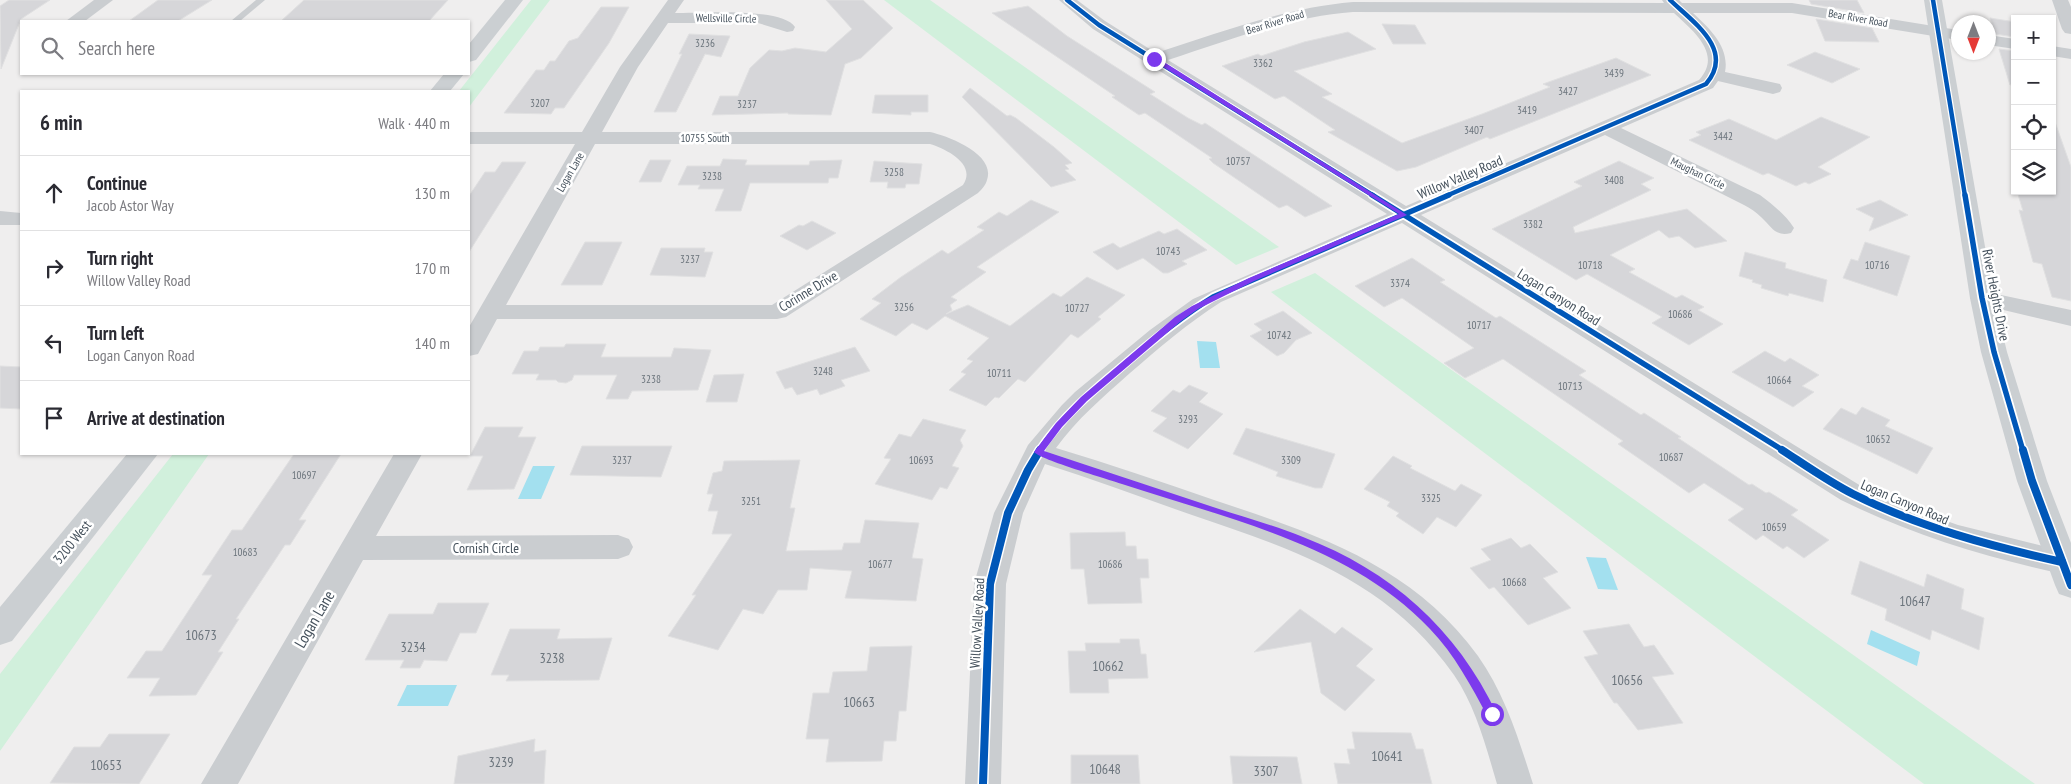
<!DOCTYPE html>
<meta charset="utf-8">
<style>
body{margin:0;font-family:"PT Sans Narrow",sans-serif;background:#f2f2f3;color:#2b2b33}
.controls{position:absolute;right:15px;top:15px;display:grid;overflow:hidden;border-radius:0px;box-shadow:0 1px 4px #0004}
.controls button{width:45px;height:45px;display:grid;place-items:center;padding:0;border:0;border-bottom:1px solid #e1e1e2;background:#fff;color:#2b2b33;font:25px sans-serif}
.compass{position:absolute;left:1951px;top:15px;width:45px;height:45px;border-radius:50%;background:#fff;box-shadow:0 1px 4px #0004;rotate:180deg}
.stop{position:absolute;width:15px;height:15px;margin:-11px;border:4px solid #7c3aed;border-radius:50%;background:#fff}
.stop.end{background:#7c3aed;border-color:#fff;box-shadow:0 1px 5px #0008}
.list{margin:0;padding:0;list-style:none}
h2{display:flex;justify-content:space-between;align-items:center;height:65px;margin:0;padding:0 20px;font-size:21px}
h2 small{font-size:16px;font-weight:400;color:#7c7c81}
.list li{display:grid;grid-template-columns:32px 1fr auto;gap:15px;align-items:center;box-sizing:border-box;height:75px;padding:0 20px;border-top:1px solid #e1e1e2}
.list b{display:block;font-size:19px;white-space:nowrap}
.list p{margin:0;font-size:16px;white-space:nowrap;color:#7c7c81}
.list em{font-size:16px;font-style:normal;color:#7c7c81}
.icon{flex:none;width:28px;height:28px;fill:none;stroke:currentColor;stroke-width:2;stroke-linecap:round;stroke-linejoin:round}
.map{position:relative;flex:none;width:2071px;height:784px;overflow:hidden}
.search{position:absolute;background:#fff;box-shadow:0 1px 4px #0004;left:20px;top:20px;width:450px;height:55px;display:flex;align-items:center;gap:12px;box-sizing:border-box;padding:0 18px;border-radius:0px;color:#7c7c81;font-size:19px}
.panel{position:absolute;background:#fff;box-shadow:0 1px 4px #0004;left:20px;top:90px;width:450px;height:365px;border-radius:0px}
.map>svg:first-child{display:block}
.green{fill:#d1f0dc}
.water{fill:#a3e0ef}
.building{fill:#d6d6d9;stroke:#e0e0e1}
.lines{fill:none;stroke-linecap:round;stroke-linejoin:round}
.lane{fill:#cacdd0;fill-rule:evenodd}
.street{fill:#cacdd0;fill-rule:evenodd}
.secondary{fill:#cbcfd2;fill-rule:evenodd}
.cycleway-far2-casing{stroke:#fff;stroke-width:7}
.cycleway-far1-casing{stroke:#fff;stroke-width:9}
.cycleway-casing{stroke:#fff;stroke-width:11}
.cycleway-far2{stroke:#0057b8;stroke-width:4.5}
.cycleway-far1{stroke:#0057b8;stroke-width:5.5}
.cycleway{stroke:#0057b8;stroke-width:8}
.route{fill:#7c3aed}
.labels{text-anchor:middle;stroke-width:5;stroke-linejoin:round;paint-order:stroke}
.far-street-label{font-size:11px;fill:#45515c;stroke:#fff}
.number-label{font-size:11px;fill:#6b747c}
.street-label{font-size:14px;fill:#45515c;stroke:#fff}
.near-number-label{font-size:14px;fill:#6b747c}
.near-street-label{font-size:16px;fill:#45515c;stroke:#fff}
</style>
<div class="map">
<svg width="2071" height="784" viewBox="0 0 2071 784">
<rect width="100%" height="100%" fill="#efeeee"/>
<g class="green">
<polygon points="531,0 550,0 469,107 469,91 459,91"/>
<polygon points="884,0 930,0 1279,247 1236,265"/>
<polygon points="1315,273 2035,784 1924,784 1271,292"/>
<polygon points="173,454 209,454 0,751 0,674"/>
</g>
<g class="water">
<polygon points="1197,341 1216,342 1220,368 1200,368"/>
<polygon points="533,466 555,466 541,499 518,499"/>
<polygon points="1586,557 1606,558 1618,590 1598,589"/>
<polygon points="1871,630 1920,652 1917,666 1867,644"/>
<polygon points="407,685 457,685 448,706 397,706"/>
</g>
<g class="building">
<polygon points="9,0 50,0 21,19 1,69 0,6"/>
<polygon points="158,0 212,0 178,21 129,21"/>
<polygon points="304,0 448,0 429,21 281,21"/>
<polygon points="826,0 863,0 893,28 861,58 845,64 831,115 788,114 788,113 712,115 720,96 738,96 750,68 769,50 782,51 795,48 826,52 852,29"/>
<polygon points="1809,0 1857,0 1864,13 1811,4"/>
<polygon points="1028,6 1067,36 1155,92 1150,94 1188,118 1202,125 1205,123 1332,206 1305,217 1287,205 1279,208 1213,163 1209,159 1212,158 1145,113 1139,115 1112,97 1115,96 992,13"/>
<polygon points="601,7 629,7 609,43 564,108 555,108 551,114 504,113 536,70 544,70 550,61 555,61 569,41 578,38"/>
<polygon points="1990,18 2015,22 2015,37 1995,34"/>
<polygon points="1816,19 1872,28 1879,42 1825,41"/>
<polygon points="1382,24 1415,25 1426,44 1393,44"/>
<polygon points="1348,32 1376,49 1294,71 1332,94 1322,97 1402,143 1482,114 1550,87 1543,84 1616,58 1651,75 1490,139 1487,137 1416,167 1397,171 1328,132 1335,130 1284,96 1275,99 1222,66 1258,54 1261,56 1304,42"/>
<polygon points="689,34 730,36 721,57 705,54 676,112 654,112 682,54 679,54"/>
<polygon points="1999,49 2015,51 2015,84 2010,85"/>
<polygon points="1815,52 1860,69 1832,83 1787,65"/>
<polygon points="970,88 1007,116 1010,115 1016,118 1054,147 1072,163 1065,165 1069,169 1065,170 1076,180 1051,187 962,97"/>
<polygon points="875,95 928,95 928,112 911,112 911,115 872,113"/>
<polygon points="1821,117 1870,137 1818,167 1831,174 1809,184 1805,182 1796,186 1768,173 1763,175 1689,140 1701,135 1696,132 1729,119 1776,140"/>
<polygon points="2052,122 2055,122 2071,167 2071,301 2052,297 2042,264 2033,262 2019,210 2023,211 2017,191 2052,191"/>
<polygon points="723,159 747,160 745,165 809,165 810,161 842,160 838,178 829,178 828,183 750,183 741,211 715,211 724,189 698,189 700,185 678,185 687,166 720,166"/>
<polygon points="650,160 671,160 661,182 639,182"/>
<polygon points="874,161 922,164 919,184 906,184 905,188 887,188 888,182 870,182"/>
<polygon points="1619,161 1654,178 1641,184 1651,190 1573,227 1575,233 1687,209 1727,241 1695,248 1679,236 1669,238 1659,230 1610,255 1635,269 1629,272 1676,298 1682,295 1704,307 1698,310 1723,324 1689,345 1652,323 1662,317 1587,274 1576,280 1492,229 1582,186 1574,182"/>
<polygon points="502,162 526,162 469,252 469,196 485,172 495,172"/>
<polygon points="1031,200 1059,212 977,267 986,272 951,297 957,300 950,305 952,310 946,314 968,305 1010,326 1053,293 1061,297 1087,277 1125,295 1098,317 1101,319 1078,338 1071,334 1025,382 1018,379 999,398 995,397 986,406 949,390 966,374 961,372 973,361 967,359 989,338 945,316 927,330 912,323 896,336 860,319 881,303 872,299 901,277 942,250 948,254 984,230 977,227 999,212 1007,216"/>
<polygon points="1880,200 1908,215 1869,231 1874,218 1856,209"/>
<polygon points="812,221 836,233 807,250 780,236 799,225 803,226"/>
<polygon points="1177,229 1207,250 1182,261 1187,264 1168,273 1163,273 1143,258 1117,270 1093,252 1113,243 1120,248 1159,231 1164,234"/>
<polygon points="585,242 622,242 602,285 561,285"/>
<polygon points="1865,242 1910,256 1897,296 1843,278 1851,259 1858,261"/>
<polygon points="661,248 705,248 704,252 713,252 705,277 650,275"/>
<polygon points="1745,252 1786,263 1785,268 1827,280 1823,302 1789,293 1788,296 1761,288 1762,285 1752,282 1753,280 1739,276"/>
<polygon points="1412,258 1445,280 1440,282 1496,318 1500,316 1586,371 1579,375 1641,415 1644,413 1681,437 1678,438 1749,485 1752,484 1766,493 1769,492 1798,510 1791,515 1829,540 1804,558 1787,546 1783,549 1763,535 1756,540 1728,520 1744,509 1704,483 1689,493 1618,444 1623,441 1503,359 1465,378 1444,363 1474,348 1402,298 1384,307 1355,286"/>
<polygon points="1283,311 1312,333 1296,340 1284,353 1277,356 1250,336 1262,330 1254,324"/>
<polygon points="566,344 606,344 601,357 671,357 674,348 711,350 698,390 632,391 628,399 606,399 617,375 574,375 572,380 566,383 558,382 556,380 536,380 539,374 512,374 524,351 538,351 540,347 564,347"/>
<polygon points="855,347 870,371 841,380 845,386 820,395 817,389 797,395 792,387 785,389 776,372"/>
<polygon points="1765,351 1785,362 1790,358 1819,375 1802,386 1814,392 1793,407 1732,372"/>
<polygon points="0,366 21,367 21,409 0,408"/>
<polygon points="744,374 737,402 706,402 714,375"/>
<polygon points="1189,385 1208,393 1199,402 1223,414 1188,449 1153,431 1167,418 1151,411 1173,390 1180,393"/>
<polygon points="1862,407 1890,420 1885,426 1933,448 1917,474 1823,429 1841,408 1856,415"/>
<polygon points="923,419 966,430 960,440 963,446 952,466 959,468 947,489 940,487 932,500 875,484 891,459 884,458 899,434 911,437"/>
<polygon points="485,427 523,427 518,437 536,437 514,489 467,490 483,456 470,456"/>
<polygon points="1246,428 1335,454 1322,488 1315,488 1276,476 1278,472 1233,454"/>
<polygon points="582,446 672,446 661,477 570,475"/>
<polygon points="294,454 341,454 299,520 306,520 290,545 285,545 236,619 239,619 218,652 223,652 196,695 149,696 160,678 127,678 146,651 162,651 212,575 202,575 232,530 242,530"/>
<polygon points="1393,456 1412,466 1410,468 1455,491 1461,484 1482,495 1456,527 1437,517 1423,534 1396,516 1399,513 1387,506 1390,502 1364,489"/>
<polygon points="800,460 790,508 795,508 786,551 842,550 844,543 860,543 865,520 919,523 912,558 923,559 916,601 845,598 852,571 810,568 807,590 778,590 763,614 743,609 718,650 668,636 696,595 692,595 732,534 712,534 718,511 708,511 713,494 707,494 713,473 722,471 724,461"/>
<polygon points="1125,532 1126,546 1136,546 1137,559 1148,559 1149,578 1140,578 1142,603 1088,604 1084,569 1071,569 1070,533"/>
<polygon points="1511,538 1521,548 1530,544 1558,572 1543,578 1571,608 1528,625 1494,587 1489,589 1470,568 1491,560 1481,549"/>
<polygon points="1860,561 1924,587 1927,574 1964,589 1961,609 1984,618 1979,650 1932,630 1930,640 1885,620 1887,609 1851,594"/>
<polygon points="438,603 489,603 476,633 460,633 447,661 424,660 420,668 400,668 404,660 365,660 389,614 433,614"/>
<polygon points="1300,609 1335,634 1342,627 1373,649 1356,666 1375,680 1345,711 1321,693 1311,642 1254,652"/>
<polygon points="1629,624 1644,647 1654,645 1674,674 1652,677 1683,723 1638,730 1617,703 1614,703 1584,657 1598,654 1583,631"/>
<polygon points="510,629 560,629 557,639 612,638 599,680 506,681 509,675 491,675"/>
<polygon points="1120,639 1139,639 1141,654 1146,654 1148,678 1108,679 1109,693 1070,693 1068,651 1086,651 1085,643 1120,643"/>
<polygon points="912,646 906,711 899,711 896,741 884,741 882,761 826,762 829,739 806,739 813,693 829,693 833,672 867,671 870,647"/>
<polygon points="1352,732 1411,733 1416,749 1423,749 1432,784 1338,784 1334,763 1350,764 1347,749 1355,749"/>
<polygon points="109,734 170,734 139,784 50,783 74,747 100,747"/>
<polygon points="535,739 534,752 546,750 544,784 454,784 458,756"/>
<polygon points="1071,755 1138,755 1140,784 1071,784"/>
<polygon points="1230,756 1297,757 1302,784 1233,784"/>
</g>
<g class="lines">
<polygon class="lane" points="256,0 265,0 240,21 231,21"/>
<g class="street">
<polygon points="94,0 113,0 85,21 66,21"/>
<path d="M668 0H684L675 13C700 13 782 7 795 27L793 31 787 32 758 23H668L638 67 602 132H930C948 136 996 154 987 180 986 185 981 190 978 193L786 317 777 319H497L478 354 469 356V327L575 144H469V132H582L620 67ZM595 144H930C946 149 977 164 963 185L772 305H506Z"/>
<path d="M1059 0H1077L1105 21 1156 53C1221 32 1284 8 1353 2L1664 3 1662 0H1679L1682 3H1792L1958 30V40L1792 13H1693C1709 28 1730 47 1725 72L1780 84 1782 88 1780 92 1773 94 1718 81 1713 88 1621 128 1760 195C1773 205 1785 214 1794 228L1791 233C1775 237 1772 227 1761 217 1756 212 1750 208 1744 205L1605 135 1421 215 1861 486 1913 509 1958 525 2071 553V571L2062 574C1985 557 1912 535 1841 500L1402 223 1221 302C1188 323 1159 348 1130 373 1103 397 1077 419 1056 448 1109 464 1162 482 1214 500 1316 534 1412 565 1478 656 1505 694 1519 740 1533 784H1497C1486 747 1476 707 1454 675 1388 581 1296 550 1192 515 1143 498 1095 480 1045 464L1023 513 1006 584 1001 784H965L974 584 994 513 1028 445 1062 405 1075 392 1150 330 1193 299 1387 214 1093 29ZM1353 12 1674 13C1693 31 1723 54 1699 80L1406 206 1168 60C1229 40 1288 17 1353 12Z"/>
<polygon points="2052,0 2068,0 2071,7 2071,34 2065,33 2062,29"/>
<polygon points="1988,35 2015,39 2015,49 1988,45"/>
<polygon points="2052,46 2071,49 2071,59 2052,56"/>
<polygon points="0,211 21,213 21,225 0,225"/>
<polygon points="1982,291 2071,310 2071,326 1974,303 1970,298 1974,293"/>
<polygon points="394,454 422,454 376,536 618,535 629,539 633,547 629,555 618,559 363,560 238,784 201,784"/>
</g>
<g class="secondary">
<polygon points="505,0 523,0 476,60 469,62 469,44"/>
<polygon points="1924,0 1942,0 1994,298 2007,352 2047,481 2071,543 2071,598 2059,594 2055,585 2017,481 1981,352 1970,298"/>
<polygon points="444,74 464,74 450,91 430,91"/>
<polygon points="127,454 158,454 12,641 0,645 0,607"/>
</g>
<g class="cycleway-far2-casing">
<g id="cycleway-far2">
<polyline points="1067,0 1099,25 1374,196"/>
<polyline points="1933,0 1965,196"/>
<path d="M1446 196 1706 84C1735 50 1694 23 1670 0"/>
</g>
</g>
<g class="cycleway-far1-casing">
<g id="cycleway-far1">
<polyline points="1372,195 1784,451"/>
<polyline points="1965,195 1982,298 1994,352 2023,451"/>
<path d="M1039 451C1061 418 1089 394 1119 369 1149 343 1179 318 1213 297L1449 195"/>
</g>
</g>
<g class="cycleway-casing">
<g id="cycleway">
<path d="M1782 450C1805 465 1829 482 1853 494 1919 527 1990 546 2062 562"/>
<polyline points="2023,450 2032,481 2071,585"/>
<polyline points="983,784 990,584 1008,513 1028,470 1040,450"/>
</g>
</g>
<use href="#cycleway-far2" class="cycleway-far2"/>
<use href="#cycleway-far1" class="cycleway-far1"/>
<use href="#cycleway" class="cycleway"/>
</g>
<path class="route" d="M1152 57H1156L1407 215 1254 281 1198 309 1181 321 1087 401 1062 427 1044 451C1100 470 1157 488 1213 507 1243 517 1274 525 1303 537 1391 571 1456 628 1497 714L1495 717H1488C1471 686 1455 655 1430 629 1351 545 1228 519 1122 484 1108 479 1041 460 1034 452L1056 423 1081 397 1175 317 1192 306 1249 278 1399 214 1152 60Z"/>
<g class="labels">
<g class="far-street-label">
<text transform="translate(726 18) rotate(1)" y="4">Wellsville Circle</text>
<text transform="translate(1858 18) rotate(10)" y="4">Bear River Road</text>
<text transform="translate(1275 22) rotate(-17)" y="4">Bear River Road</text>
<text x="705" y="142">10755 South</text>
<text transform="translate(570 172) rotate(-60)" y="4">Logan Lane</text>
<text transform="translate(1698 173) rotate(26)" y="4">Maughan Circle</text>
</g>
<g class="number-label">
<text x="705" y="47">3236</text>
<text x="1263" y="67">3362</text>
<text x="1614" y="77">3439</text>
<text x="1568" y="95">3427</text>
<text x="540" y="107">3207</text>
<text x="747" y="108">3237</text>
<text x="1527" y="114">3419</text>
<text x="1474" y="134">3407</text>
<text x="1723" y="140">3442</text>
<text x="1238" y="165">10757</text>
<text x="894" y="176">3258</text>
<text x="712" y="180">3238</text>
<text x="1614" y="184">3408</text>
<text x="1533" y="228">3382</text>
<text x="1168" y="255">10743</text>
<text x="690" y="263">3237</text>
<text x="1590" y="269">10718</text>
<text x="1877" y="269">10716</text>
<text x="1400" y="287">3374</text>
<text x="904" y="311">3256</text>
<text x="1077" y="312">10727</text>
<text x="1680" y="318">10686</text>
<text x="1479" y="329">10717</text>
<text x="1279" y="339">10742</text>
<text x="823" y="375">3248</text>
<text x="999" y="377">10711</text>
<text x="651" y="383">3238</text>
<text x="1779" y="384">10664</text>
<text x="1570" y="390">10713</text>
<text x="1188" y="423">3293</text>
<text x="1878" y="443">10652</text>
<text x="1671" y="461">10687</text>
<text x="622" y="464">3237</text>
<text x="921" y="464">10693</text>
<text x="1291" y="464">3309</text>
<text x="304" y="479">10697</text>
<text x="1431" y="502">3325</text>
<text x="751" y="505">3251</text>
<text x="1774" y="531">10659</text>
<text x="245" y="556">10683</text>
<text x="880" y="568">10677</text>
<text x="1110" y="568">10686</text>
<text x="1514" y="586">10668</text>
</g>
<g class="street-label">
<text transform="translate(1460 177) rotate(-23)" y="5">Willow Valley Road</text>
<text transform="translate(808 291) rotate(-31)" y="5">Corinne Drive</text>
<text transform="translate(1996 295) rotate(79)" y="5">River Heights Drive</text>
<text transform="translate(1559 297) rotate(32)" y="5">Logan Canyon Road</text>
<text transform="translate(1905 502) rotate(23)" y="5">Logan Canyon Road</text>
<text transform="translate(72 542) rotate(-51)" y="5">3200 West</text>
<text x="486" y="553">Cornish Circle</text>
<text transform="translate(977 623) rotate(-87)" y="5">Willow Valley Road</text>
</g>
<g class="near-number-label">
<text x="1915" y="606">10647</text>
<text x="201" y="640">10673</text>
<text x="413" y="652">3234</text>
<text x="552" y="663">3238</text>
<text x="1108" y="671">10662</text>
<text x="1627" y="685">10656</text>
<text x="859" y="707">10663</text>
<text x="1387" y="761">10641</text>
<text x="501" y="767">3239</text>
<text x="106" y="770">10653</text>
<text x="1105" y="774">10648</text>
<text x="1266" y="776">3307</text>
</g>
<g class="near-street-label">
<text transform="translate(314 619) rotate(-60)" y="6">Logan Lane</text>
</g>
</g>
</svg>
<div class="controls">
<button>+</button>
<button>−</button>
<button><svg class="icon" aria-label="locate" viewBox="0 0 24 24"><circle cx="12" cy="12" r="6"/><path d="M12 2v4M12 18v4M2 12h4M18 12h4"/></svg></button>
<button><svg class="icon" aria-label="layers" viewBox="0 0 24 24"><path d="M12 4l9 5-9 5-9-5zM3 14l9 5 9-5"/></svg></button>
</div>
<svg class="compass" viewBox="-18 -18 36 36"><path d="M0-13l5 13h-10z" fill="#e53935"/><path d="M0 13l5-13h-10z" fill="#7c7c81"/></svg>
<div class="stop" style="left:1492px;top:714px"></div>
<div class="stop end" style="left:1154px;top:59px"></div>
<div class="search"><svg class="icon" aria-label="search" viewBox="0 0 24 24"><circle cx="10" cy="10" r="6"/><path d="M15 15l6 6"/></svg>Search here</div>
<section class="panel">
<h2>6 min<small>Walk · 440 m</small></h2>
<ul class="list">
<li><svg class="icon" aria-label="ahead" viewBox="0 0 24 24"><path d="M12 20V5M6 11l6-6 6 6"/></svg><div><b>Continue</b><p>Jacob Astor Way</p></div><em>130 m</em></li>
<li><svg class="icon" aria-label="right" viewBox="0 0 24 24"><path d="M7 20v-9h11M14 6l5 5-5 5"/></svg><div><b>Turn right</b><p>Willow Valley Road</p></div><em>170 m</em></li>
<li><svg class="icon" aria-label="left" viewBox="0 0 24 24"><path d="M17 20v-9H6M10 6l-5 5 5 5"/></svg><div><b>Turn left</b><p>Logan Canyon Road</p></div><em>140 m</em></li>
<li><svg class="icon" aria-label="arrive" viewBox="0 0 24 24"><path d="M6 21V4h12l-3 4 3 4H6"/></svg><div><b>Arrive at destination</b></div></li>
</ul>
</section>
</div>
